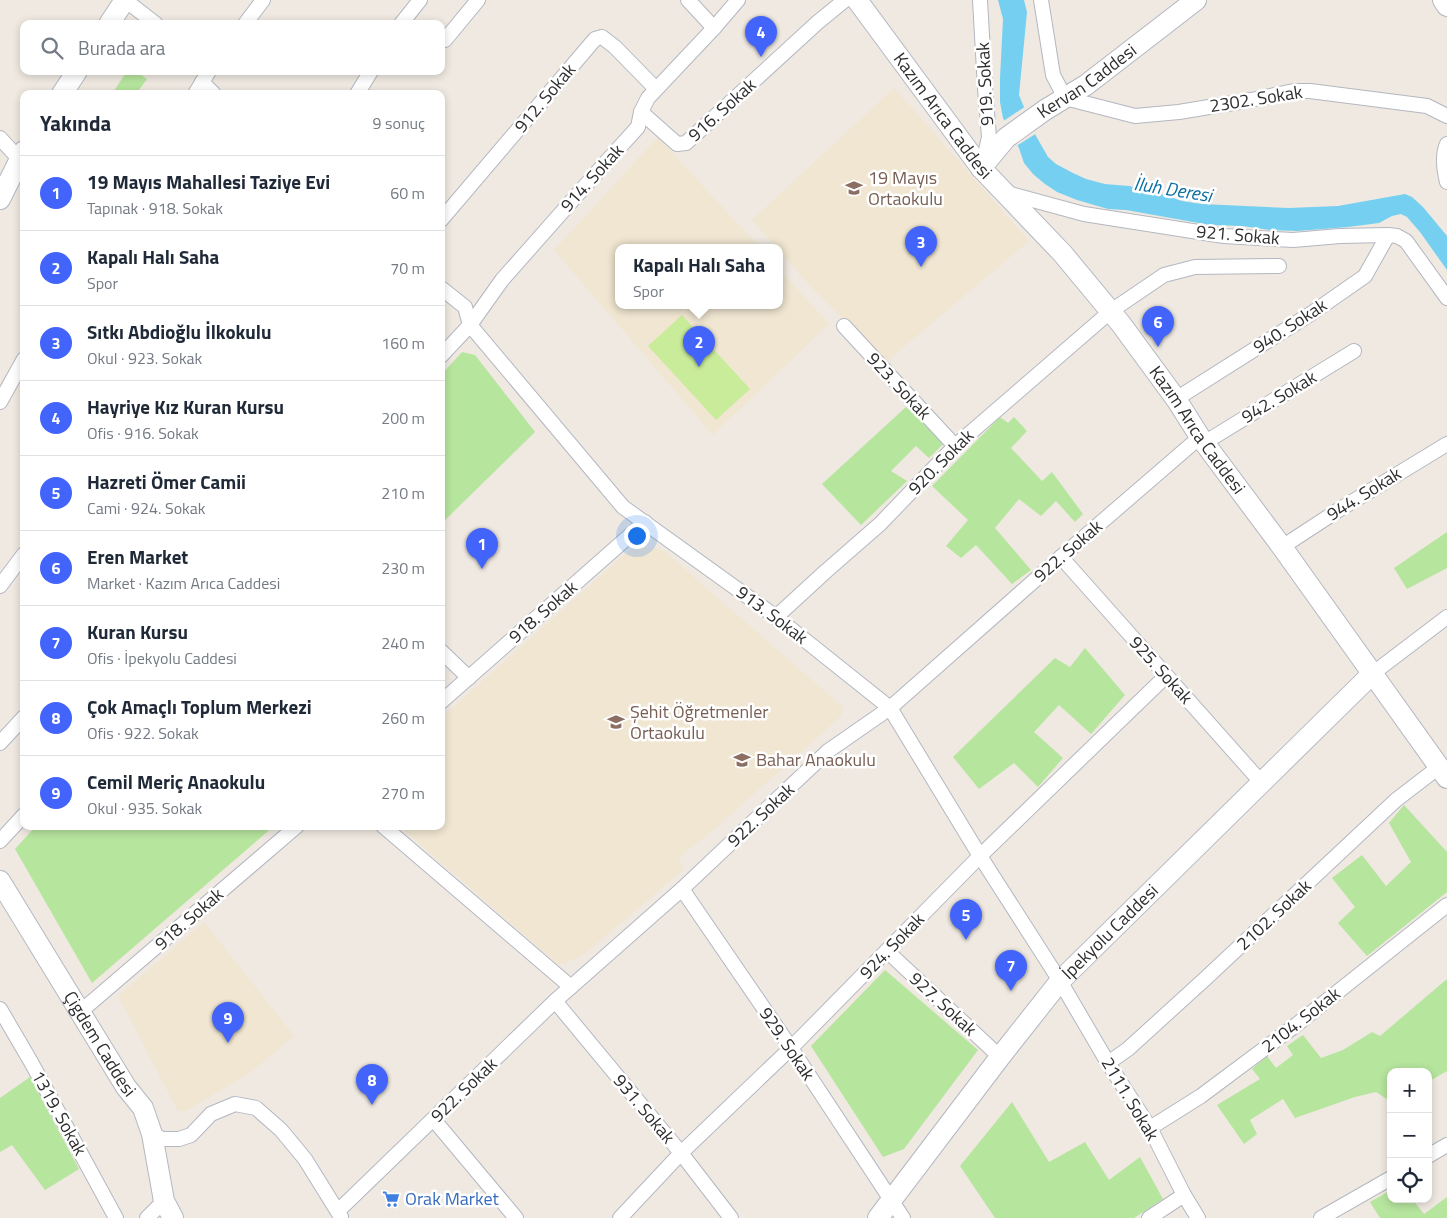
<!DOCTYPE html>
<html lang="tr">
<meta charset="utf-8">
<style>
body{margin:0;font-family:"Titillium Web",sans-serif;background:#f6f6f7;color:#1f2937}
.controls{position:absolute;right:15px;bottom:15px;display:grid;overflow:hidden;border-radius:10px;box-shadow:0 2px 8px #0003}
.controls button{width:45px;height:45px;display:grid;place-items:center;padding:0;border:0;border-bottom:1px solid #e0e1e3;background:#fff;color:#1f2937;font:25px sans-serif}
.you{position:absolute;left:636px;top:535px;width:18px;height:18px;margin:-12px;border:4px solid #fff;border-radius:50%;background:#1a73e8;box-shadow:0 0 0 8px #1a73e833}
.badge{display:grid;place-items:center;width:32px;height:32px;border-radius:50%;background:#4264fb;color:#fff;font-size:16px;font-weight:700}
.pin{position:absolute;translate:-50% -41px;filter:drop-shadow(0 1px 2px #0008)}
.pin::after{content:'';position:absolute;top:26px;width:18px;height:15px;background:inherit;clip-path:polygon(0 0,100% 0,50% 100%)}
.popup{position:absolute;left:615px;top:244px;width:168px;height:65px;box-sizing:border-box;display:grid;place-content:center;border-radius:10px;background:#fff;filter:drop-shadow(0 1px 4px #0005);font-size:16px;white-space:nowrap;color:#747a83}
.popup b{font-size:19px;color:#1f2937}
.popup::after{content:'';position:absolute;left:50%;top:100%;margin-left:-10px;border:10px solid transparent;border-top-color:#fff}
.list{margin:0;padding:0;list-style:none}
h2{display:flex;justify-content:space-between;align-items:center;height:65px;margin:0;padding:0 20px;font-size:21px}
h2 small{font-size:16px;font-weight:400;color:#747a83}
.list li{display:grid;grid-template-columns:32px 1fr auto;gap:15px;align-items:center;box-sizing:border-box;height:75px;padding:0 20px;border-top:1px solid #e0e1e3}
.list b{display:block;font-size:19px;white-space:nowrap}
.list p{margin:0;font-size:16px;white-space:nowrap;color:#747a83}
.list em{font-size:16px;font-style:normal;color:#747a83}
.icon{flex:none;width:28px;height:28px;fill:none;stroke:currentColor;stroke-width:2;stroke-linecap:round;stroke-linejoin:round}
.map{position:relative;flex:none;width:1447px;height:1218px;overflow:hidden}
.search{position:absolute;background:#fff;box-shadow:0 2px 8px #0003;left:20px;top:20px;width:425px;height:55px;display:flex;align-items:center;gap:12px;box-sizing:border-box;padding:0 18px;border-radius:10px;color:#747a83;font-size:19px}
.panel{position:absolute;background:#fff;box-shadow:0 2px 8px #0003;left:20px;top:90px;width:425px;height:740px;border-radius:10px}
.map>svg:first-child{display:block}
.education{fill:#f0e6d1}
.green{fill:#b6e59e}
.pitch{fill:#c9ec9a}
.water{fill:#75cff0}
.pier{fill:#efe9e1}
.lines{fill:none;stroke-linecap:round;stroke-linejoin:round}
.street-casing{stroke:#b4b7c1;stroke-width:16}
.secondary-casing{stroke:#b4b7c1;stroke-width:22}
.street{stroke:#fff;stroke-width:14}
.secondary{stroke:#fff;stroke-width:20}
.labels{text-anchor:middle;stroke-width:5;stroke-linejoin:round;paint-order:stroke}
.street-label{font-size:18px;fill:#2e2e2e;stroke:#fff}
.education-label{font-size:18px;fill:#785e54;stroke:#fff;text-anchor:start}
.shop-label{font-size:18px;fill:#366cbe;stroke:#fff;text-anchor:start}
.water-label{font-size:19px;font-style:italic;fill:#0d6fa3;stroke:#fff}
</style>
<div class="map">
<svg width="1447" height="1218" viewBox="0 0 1447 1218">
<rect width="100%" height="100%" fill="#efe9e1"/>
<g class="education">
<polygon points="894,88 1029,241 886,362 817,293 779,251 779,248 777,248 752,220"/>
<polygon points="658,137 760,248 619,248 619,306 779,306 779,269 829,324 713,435 554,250"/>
<polygon points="635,545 663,550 844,708 840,717 709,834 679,857 683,870 582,956 559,965 399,826 441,826 441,718"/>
<polygon points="204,922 294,1036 251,1072 186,1111 178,1111 118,996"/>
</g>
<g class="green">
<polygon points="127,71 135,71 147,79 136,94 112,94"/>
<polygon points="462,352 475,355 535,432 441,524 441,375"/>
<polygon points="906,407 945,442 929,458 916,446 891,471 907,481 861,525 822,484"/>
<polygon points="1000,417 1008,423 1014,417 1027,431 1011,448 1042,481 1052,472 1083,514 1075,522 1056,501 1041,516 1019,499 995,528 1031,570 1012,584 976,545 961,558 946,546 968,520 932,486"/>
<polygon points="1447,532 1447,568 1407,589 1394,568"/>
<polygon points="1085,648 1125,695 1091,734 1059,705 1034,732 1063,758 1038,787 1014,763 979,789 953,757 1055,658 1070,667"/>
<polygon points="1404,805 1447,852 1447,892 1367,956 1338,923 1355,907 1332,878 1362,855 1386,886 1411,862 1389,823"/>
<polygon points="36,826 274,826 92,983 15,849"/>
<polygon points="885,970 978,1050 904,1149 883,1157 811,1046"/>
<polygon points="1447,979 1447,1071 1428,1082 1428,1072 1391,1072 1391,1102 1376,1092 1355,1097 1295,1118 1283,1099 1250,1120 1257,1134 1244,1144 1217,1105 1260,1079 1252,1069 1267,1056 1276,1068 1293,1055 1287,1046 1303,1035 1321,1058 1343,1050 1372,1032 1380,1036"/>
<polygon points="30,1077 79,1169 45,1190 12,1145 0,1152 0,1098"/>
<polygon points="1012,1102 1049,1162 1085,1142 1109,1180 1140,1157 1163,1199 1134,1218 995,1218 960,1166"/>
<polygon points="1391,1190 1391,1199 1412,1199 1424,1214 1447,1197 1447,1218 1380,1218 1370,1202"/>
</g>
<polygon class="pitch" points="682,315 750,389 716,420 648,346"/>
<polygon class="water" points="998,0 1024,0 1027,12 1019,95 1036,136 1048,157 1056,164 1073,173 1086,179 1105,184 1129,186 1152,191 1182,201 1202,204 1289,208 1338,206 1405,194 1412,197 1423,207 1447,236 1447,270 1420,232 1407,217 1401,214 1392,216 1379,223 1348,227 1297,231 1270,230 1242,226 1210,225 1126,210 1108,209 1077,200 1057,192 1045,184 1033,174 1024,163 1019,148 1003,118 1000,102 1000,78 1003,19"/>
<polygon class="pier" points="1026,106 1037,133 1015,147 1002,122"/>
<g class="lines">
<g class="street-casing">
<g id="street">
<polyline points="125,0 156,24"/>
<polyline points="688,0 714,28"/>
<polyline points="980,0 985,88 989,137 983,163"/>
<polyline points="1041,0 1053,75 1065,98 1135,116 1179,112 1251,100 1294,91 1310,91 1427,106 1447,116"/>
<polyline points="245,24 263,0"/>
<polyline points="401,24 420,0"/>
<polyline points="445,40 478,0"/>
<polyline points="202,82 214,94"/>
<polyline points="195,94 209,71"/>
<polyline points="357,94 371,71"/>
<polyline points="641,112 677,144 686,143 818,22 845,0"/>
<polyline points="0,138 19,159"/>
<path d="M1447 144C1442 155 1444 170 1447 182"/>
<polyline points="1003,192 1084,214 1224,236 1293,240 1340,236 1388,235 1397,236 1406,241 1447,298"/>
<polyline points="441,220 595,39 602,37 615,47 656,89"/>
<polyline points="441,288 465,307 470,325 623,507 776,617 890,708 980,856 1060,981 1108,1063 1150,1128 1184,1195 1198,1218"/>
<polyline points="844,326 955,446"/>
<polyline points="441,356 470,325 502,280 608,160 638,127 641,112 648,98 714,28 738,0"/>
<polyline points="1176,399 1312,313 1365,276 1388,235"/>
<polyline points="0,402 24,359"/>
<polyline points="1204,443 1354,351"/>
<polyline points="1282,547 1337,511 1447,444"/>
<polyline points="1061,557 1261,782"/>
<polyline points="0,586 24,554"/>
<polyline points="776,617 825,572 880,524 955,446 1111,311 1164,275 1195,267 1279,266"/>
<polyline points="441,651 469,678"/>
<polyline points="1372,674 1447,617"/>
<polyline points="441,702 645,522"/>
<polyline points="0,743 24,717"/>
<polyline points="383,826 571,987"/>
<polyline points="0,841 24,815"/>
<polyline points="682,889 791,1048 903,1218"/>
<polyline points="887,951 1000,1057"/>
<polyline points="555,1001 681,1153 731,1218"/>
<polyline points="0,1009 31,1062 116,1218"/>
<polyline points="80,1012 297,826"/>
<polyline points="1108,1063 1128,1049 1206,978 1396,800 1439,767"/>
<polyline points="434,1120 516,1218"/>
<polyline points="1150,1128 1201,1096 1296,1025 1447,905"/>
<polyline points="152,1134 163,1139 179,1139 191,1135 211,1114 235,1104 256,1108 281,1130 305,1159 341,1217"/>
<polyline points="1428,1156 1447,1145"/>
<polyline points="338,1211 555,1001 682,889 828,751 890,708 1061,557 1200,437"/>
<polyline points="147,1218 164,1201"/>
<polyline points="620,1218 681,1153 791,1048 980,856 1166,676"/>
<polyline points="1149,1218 1184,1195"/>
<polyline points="1321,1218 1391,1178"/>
</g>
</g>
<g class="secondary-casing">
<g id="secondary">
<path id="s1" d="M857 0 981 168 1063 254 1121 324 1176 399 1200 437 1282 547 1447 778"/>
<polyline points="1443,0 1447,6"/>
<polyline points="109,24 125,0"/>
<polyline points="62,94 77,71"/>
<path id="s2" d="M981 168 1006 138 1045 110 1086 85 1196 0"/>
<polyline points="0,199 24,151"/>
<path id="s3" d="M0 881 126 1087 143 1108 152 1134 164 1201 173 1218"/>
<path id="s4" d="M878 1218 1000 1057 1060 981 1372 674"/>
</g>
</g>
<use href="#street" class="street"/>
<use href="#secondary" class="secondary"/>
</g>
<defs>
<g id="school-bare" transform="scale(1.35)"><path d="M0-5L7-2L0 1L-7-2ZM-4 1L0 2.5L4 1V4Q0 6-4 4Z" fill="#8d6e63" stroke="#fff" stroke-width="2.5" paint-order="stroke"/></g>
<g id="supermarket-bare" transform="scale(1.35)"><path d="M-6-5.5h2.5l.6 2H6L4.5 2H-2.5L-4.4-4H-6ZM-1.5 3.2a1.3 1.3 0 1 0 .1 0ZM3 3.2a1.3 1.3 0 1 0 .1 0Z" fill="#3f7fe0" stroke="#fff" stroke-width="2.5" paint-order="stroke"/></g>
</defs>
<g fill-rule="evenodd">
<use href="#school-bare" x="854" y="188"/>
<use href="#school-bare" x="616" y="722"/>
<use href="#school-bare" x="742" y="760"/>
<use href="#supermarket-bare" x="391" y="1199"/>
</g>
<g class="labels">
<g class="street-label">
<text dy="6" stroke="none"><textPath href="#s2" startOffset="138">Kervan Caddesi</textPath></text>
<text transform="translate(985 84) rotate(-93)" y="6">919. Sokak</text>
<text transform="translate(545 98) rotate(-50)" y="6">912. Sokak</text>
<text transform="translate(1256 99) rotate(-9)" y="6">2302. Sokak</text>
<text transform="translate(722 110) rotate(-42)" y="6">916. Sokak</text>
<text dy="6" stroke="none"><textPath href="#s1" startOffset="144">Kazım Arıca Caddesi</textPath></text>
<text transform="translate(592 178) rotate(-48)" y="6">914. Sokak</text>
<text transform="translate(1238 235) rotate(5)" y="6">921. Sokak</text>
<text transform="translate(1290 326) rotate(-33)" y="6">940. Sokak</text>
<text transform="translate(899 386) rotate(47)" y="6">923. Sokak</text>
<text transform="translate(1279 397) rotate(-31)" y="6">942. Sokak</text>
<text dy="6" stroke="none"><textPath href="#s1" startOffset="549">Kazım Arıca Caddesi</textPath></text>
<text transform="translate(941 462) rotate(-45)" y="6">920. Sokak</text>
<text transform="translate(1364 494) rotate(-32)" y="6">944. Sokak</text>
<text transform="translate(1068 551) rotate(-41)" y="6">922. Sokak</text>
<text transform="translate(543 612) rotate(-41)" y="6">918. Sokak</text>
<text transform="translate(772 615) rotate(37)" y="6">913. Sokak</text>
<text transform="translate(1161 670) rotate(48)" y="6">925. Sokak</text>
<text transform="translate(761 815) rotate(-43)" y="6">922. Sokak</text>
<text transform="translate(1274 915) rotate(-43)" y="6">2102. Sokak</text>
<text transform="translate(189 919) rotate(-41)" y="6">918. Sokak</text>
<text dy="6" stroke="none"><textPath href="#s4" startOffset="369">İpekyolu Caddesi</textPath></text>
<text transform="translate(892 946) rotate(-46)" y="6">924. Sokak</text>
<text transform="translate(943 1004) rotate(43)" y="6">927. Sokak</text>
<text transform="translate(1301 1020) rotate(-38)" y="6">2104. Sokak</text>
<text dy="6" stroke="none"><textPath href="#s3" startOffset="191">Çigdem Caddesi</textPath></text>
<text transform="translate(787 1044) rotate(56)" y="6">929. Sokak</text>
<text transform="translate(464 1090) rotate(-44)" y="6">922. Sokak</text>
<text transform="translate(1130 1099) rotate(59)" y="6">2111. Sokak</text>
<text transform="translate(644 1109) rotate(50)" y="6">931. Sokak</text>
<text transform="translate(59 1113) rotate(61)" y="6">1319. Sokak</text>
</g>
<g class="education-label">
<text x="868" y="184">19 Mayıs<tspan x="868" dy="21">Ortaokulu</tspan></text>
<text x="630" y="718">Şehit Öğretmenler<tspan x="630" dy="21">Ortaokulu</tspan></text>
<text x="756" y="766">Bahar Anaokulu</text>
</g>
<g class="shop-label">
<text x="405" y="1205">Orak Market</text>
</g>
<g class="water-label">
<text transform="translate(1173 189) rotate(9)" y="7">İluh Deresi</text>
</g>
</g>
</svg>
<div class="controls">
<button>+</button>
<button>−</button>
<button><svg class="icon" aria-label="locate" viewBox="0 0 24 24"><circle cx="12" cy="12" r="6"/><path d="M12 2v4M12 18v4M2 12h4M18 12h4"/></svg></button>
</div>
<div class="you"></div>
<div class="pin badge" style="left:482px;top:569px">1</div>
<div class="pin badge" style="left:699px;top:367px">2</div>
<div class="popup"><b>Kapalı Halı Saha</b>Spor</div>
<div class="pin badge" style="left:921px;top:267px">3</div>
<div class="pin badge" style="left:761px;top:57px">4</div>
<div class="pin badge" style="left:966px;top:940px">5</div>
<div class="pin badge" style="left:1158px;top:347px">6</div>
<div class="pin badge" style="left:1011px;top:991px">7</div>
<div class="pin badge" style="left:372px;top:1105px">8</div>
<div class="pin badge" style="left:228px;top:1043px">9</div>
<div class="search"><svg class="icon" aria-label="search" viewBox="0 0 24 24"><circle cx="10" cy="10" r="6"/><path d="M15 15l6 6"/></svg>Burada ara</div>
<section class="panel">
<h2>Yakında<small>9 sonuç</small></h2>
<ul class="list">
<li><span class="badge">1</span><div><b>19 Mayıs Mahallesi Taziye Evi</b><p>Tapınak · 918. Sokak</p></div><em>60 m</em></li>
<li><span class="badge">2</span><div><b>Kapalı Halı Saha</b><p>Spor</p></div><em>70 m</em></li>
<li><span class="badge">3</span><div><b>Sıtkı Abdioğlu İlkokulu</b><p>Okul · 923. Sokak</p></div><em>160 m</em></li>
<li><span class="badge">4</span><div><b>Hayriye Kız Kuran Kursu</b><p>Ofis · 916. Sokak</p></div><em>200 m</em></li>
<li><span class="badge">5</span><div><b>Hazreti Ömer Camii</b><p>Cami · 924. Sokak</p></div><em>210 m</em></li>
<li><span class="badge">6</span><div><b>Eren Market</b><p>Market · Kazım Arıca Caddesi</p></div><em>230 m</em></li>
<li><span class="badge">7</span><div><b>Kuran Kursu</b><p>Ofis · İpekyolu Caddesi</p></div><em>240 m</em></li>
<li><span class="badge">8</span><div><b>Çok Amaçlı Toplum Merkezi</b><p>Ofis · 922. Sokak</p></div><em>260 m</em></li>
<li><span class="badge">9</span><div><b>Cemil Meriç Anaokulu</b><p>Okul · 935. Sokak</p></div><em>270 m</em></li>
</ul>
</section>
</div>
